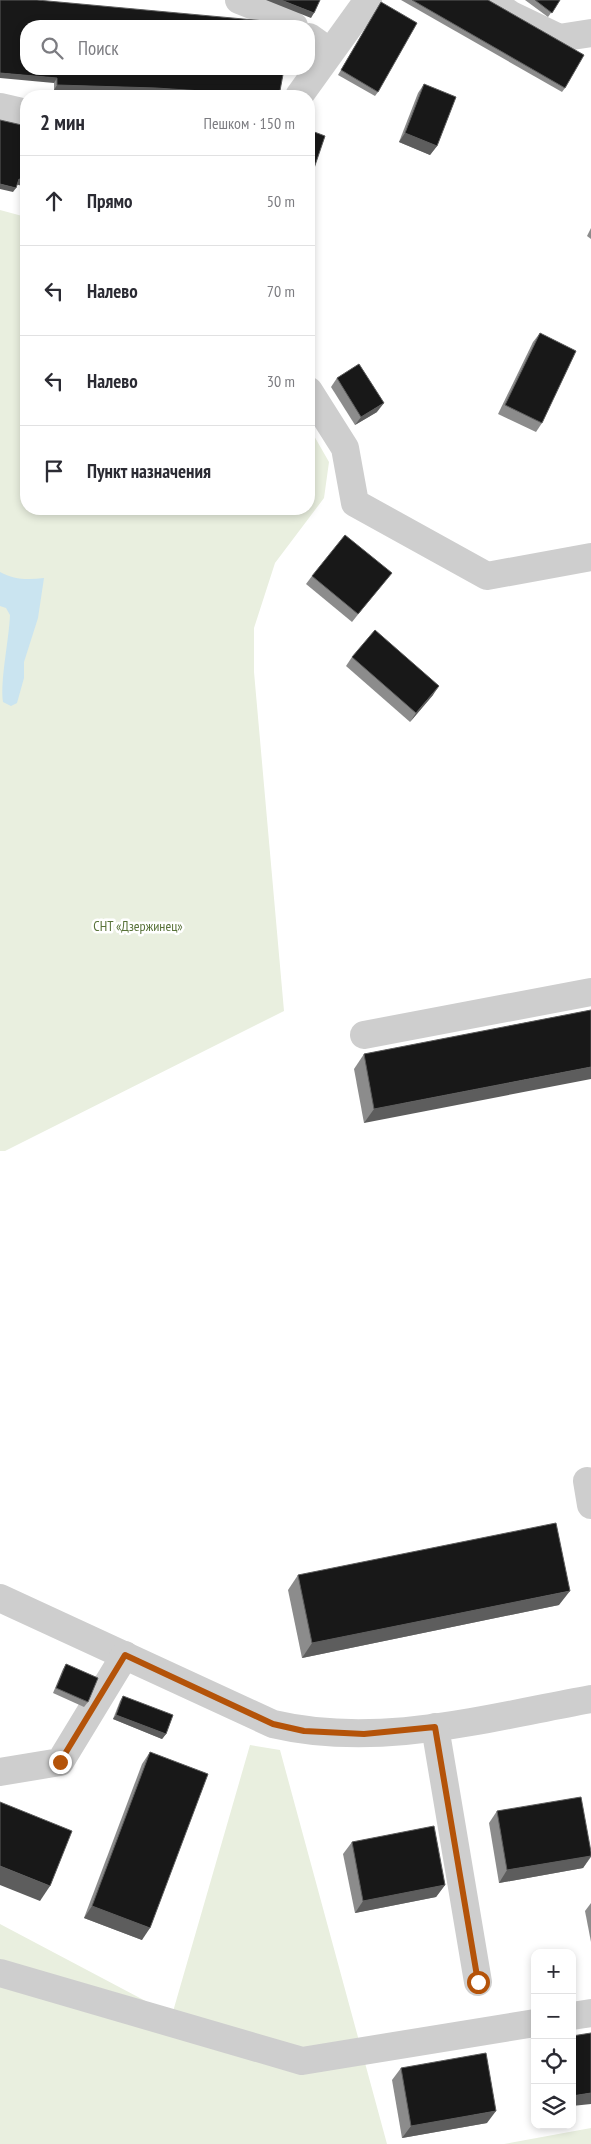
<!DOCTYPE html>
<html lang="ru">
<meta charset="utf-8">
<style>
body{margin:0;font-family:"PT Sans Narrow",sans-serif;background:#f7f7f7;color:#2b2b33}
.controls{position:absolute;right:15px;bottom:15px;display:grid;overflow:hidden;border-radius:10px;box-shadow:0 2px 8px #0003}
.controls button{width:45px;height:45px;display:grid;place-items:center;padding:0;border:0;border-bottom:1px solid #e1e1e2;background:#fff;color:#2b2b33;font:25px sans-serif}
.stop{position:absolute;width:15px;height:15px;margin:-11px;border:4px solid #b45309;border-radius:50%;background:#fff}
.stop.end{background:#b45309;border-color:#fff;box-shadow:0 1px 5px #0008}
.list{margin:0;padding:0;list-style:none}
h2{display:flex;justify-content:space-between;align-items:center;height:65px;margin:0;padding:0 20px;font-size:21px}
h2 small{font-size:16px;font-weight:400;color:#7c7c81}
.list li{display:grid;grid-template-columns:32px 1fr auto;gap:15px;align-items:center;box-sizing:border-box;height:90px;padding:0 20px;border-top:1px solid #e1e1e2}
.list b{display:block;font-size:19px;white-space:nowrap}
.list em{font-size:16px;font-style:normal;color:#7c7c81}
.icon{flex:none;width:28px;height:28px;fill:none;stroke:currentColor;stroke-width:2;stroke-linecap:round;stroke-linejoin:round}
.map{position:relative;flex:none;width:591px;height:2144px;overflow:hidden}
.search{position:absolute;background:#fff;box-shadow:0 2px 8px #0003;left:20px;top:20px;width:295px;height:55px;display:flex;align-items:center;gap:12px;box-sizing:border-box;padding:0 18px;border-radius:20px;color:#7c7c81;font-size:19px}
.panel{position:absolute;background:#fff;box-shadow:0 2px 8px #0003;left:20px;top:90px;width:295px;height:425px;border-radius:20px}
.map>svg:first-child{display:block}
.green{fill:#e9efdf}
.water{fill:#cae4f0}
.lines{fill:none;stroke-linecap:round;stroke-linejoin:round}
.minor{stroke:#cecece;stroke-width:28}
.wall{fill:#8c8c8c}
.shaded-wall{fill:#5d5d5d}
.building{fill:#181818;stroke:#5d5d5d}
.route{stroke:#b45309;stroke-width:6}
.labels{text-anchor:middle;stroke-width:5;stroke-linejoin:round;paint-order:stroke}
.park-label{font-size:14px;fill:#587239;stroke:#fff}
</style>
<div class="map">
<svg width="591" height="2144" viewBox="0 0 591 2144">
<rect width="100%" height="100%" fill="#fff"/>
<g class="green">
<polygon points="0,210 26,217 26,509 309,509 309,427 329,462 324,498 275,563 254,628 254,672 284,1011 5,1151 0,1151"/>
<polygon points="250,1745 280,1750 387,2144 0,2144 0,1924 172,2015"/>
<polygon points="591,2128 591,2144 504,2144"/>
</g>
<path class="water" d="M0 572C14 580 28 580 44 578L38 618 24 662V678L17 703 11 706 3 702C0 680 9 640 10 615L6 608 0 606Z"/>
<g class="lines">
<g class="minor">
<polyline points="239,0 272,13 294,26"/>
<polyline points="490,0 511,15 559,38 591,33"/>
<polyline points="309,37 330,52"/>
<polyline points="299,96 368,0"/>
<polyline points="0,107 26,113"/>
<polyline points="309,391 345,448 355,503 487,576 591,557"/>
<polyline points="364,1035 591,992"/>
<polyline points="587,1481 591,1505"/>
<path d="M0 1598 273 1724C379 1749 486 1718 591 1699"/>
<polyline points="435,1727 478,1982"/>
<polyline points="0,1772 60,1762 125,1655"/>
<polyline points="0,1973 302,2061 535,2023"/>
<polyline points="572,2016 591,2013"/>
</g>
</g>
<g class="wall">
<polygon points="401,0 488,0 565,88 562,92"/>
<polygon points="525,0 560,0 548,17"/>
<polygon points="381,2 378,92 375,96 338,75"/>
<polygon points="26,26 289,74 283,74 279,96 205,96 152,93 54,90 54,83"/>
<polygon points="424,84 437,146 430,155 399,142 418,93"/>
<polygon points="591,228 591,239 587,236"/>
<polygon points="540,333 542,423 536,432 498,414 533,342"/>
<polygon points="337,378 377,412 355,425 331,387"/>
<polygon points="312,576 385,581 352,622 306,584"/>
<polygon points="352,657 433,695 410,722 346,666"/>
<polygon points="591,1010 364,1123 354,1069 364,1054"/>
<polygon points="298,1575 559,1605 302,1658 288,1590"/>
<polygon points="66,1664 88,1702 84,1707 53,1693 63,1669"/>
<polygon points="123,1696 166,1734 162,1739 113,1719 120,1701"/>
<polygon points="150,1752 142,1940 84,1918 142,1764"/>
<polygon points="497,1811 591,1852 591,1857 583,1868 499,1883 489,1823"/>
<polygon points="352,1842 445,1885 436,1897 355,1913 343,1854"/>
<polygon points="591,1903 591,1942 585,1911"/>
<polygon points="535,2050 535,2065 533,2053"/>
<polygon points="401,2068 487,2123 402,2138 392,2080"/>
</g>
<g class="shaded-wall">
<polygon points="266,0 281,0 314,13 311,18"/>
<polygon points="284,69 292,69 289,74 280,74"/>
<polygon points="0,73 57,78 54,83 0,78"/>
<polygon points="57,85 156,88 274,96 205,96 152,93 54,90"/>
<polygon points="405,133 437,146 430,155 399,142"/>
<polygon points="19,179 26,181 26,187 15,184"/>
<polygon points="0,184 16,188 13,192 0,189"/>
<polygon points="384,403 377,412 355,425 361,417"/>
<polygon points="439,686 433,695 410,722 416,713"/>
<polygon points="591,1067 591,1079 364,1123 374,1109"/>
<polygon points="570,1591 559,1605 302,1658 312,1643"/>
<polygon points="116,1715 166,1734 162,1739 113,1719"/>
<polygon points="591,1856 583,1868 499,1883 507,1870"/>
<polygon points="0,1866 50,1886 40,1901 0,1885"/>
<polygon points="445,1885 436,1897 355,1913 363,1901"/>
<polygon points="92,1906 150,1928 142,1940 84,1918"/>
<polygon points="591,2093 591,2104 572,2106 572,2096"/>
<polygon points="496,2111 487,2123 402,2138 411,2126"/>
</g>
<g class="building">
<polygon points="0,0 37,0 265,21 265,26 26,26 26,69 292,69 284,69 279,96 156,88 57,85 57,78 0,73"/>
<polygon points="281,0 320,0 314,13"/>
<polygon points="412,0 488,0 584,55 565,88"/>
<polygon points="535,0 560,0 552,13"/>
<polygon points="381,2 417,23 378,92 341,70"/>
<polygon points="424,84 456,97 437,146 405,133"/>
<polygon points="0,120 26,126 26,181 19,179 16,188 0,184"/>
<polygon points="309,130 325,136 309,183"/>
<polygon points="540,333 576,351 542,423 505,405"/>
<polygon points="359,364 384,403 361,417 337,378"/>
<polygon points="345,535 392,573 358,614 312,576"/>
<polygon points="375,630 439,686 416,713 352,657"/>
<polygon points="591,1010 591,1067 374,1109 364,1054"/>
<polygon points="556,1523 570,1591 312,1643 298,1575"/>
<polygon points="66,1664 98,1678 88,1702 56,1688"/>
<polygon points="123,1696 173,1715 166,1734 116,1715"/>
<polygon points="150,1752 208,1774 150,1928 92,1906"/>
<polygon points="581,1797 591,1852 591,1856 507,1870 497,1811"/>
<polygon points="0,1802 72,1831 50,1886 0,1866"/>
<polygon points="434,1826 445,1885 363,1901 352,1842"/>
<polygon points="591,2033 591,2093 572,2096 572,2036"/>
<polygon points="486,2053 496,2111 411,2126 401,2068"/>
</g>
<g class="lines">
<polyline class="route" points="60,1762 125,1655 273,1724 304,1731 364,1734 435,1727 478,1982"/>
</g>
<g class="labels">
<g class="park-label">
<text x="138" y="931">СНТ «Дзержинец»</text>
</g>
</g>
</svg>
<div class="controls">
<button>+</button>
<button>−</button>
<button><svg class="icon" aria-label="locate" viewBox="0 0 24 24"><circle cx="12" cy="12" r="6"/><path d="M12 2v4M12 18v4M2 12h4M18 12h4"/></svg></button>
<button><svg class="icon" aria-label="layers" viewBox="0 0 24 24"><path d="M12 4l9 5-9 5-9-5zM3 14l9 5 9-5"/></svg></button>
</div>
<div class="stop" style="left:478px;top:1982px"></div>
<div class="stop end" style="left:60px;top:1762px"></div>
<div class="search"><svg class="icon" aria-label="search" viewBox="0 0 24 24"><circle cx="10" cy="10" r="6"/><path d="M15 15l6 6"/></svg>Поиск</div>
<section class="panel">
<h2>2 мин<small>Пешком · 150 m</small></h2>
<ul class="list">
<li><svg class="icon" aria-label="ahead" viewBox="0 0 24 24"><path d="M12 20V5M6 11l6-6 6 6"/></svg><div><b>Прямо</b></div><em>50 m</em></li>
<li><svg class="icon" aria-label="left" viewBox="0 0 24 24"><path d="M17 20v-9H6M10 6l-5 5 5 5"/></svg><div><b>Налево</b></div><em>70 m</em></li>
<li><svg class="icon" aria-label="left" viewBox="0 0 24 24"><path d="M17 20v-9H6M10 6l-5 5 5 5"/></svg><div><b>Налево</b></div><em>30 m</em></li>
<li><svg class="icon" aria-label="arrive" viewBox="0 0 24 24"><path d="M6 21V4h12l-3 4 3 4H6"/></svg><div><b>Пункт назначения</b></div></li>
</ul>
</section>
</div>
